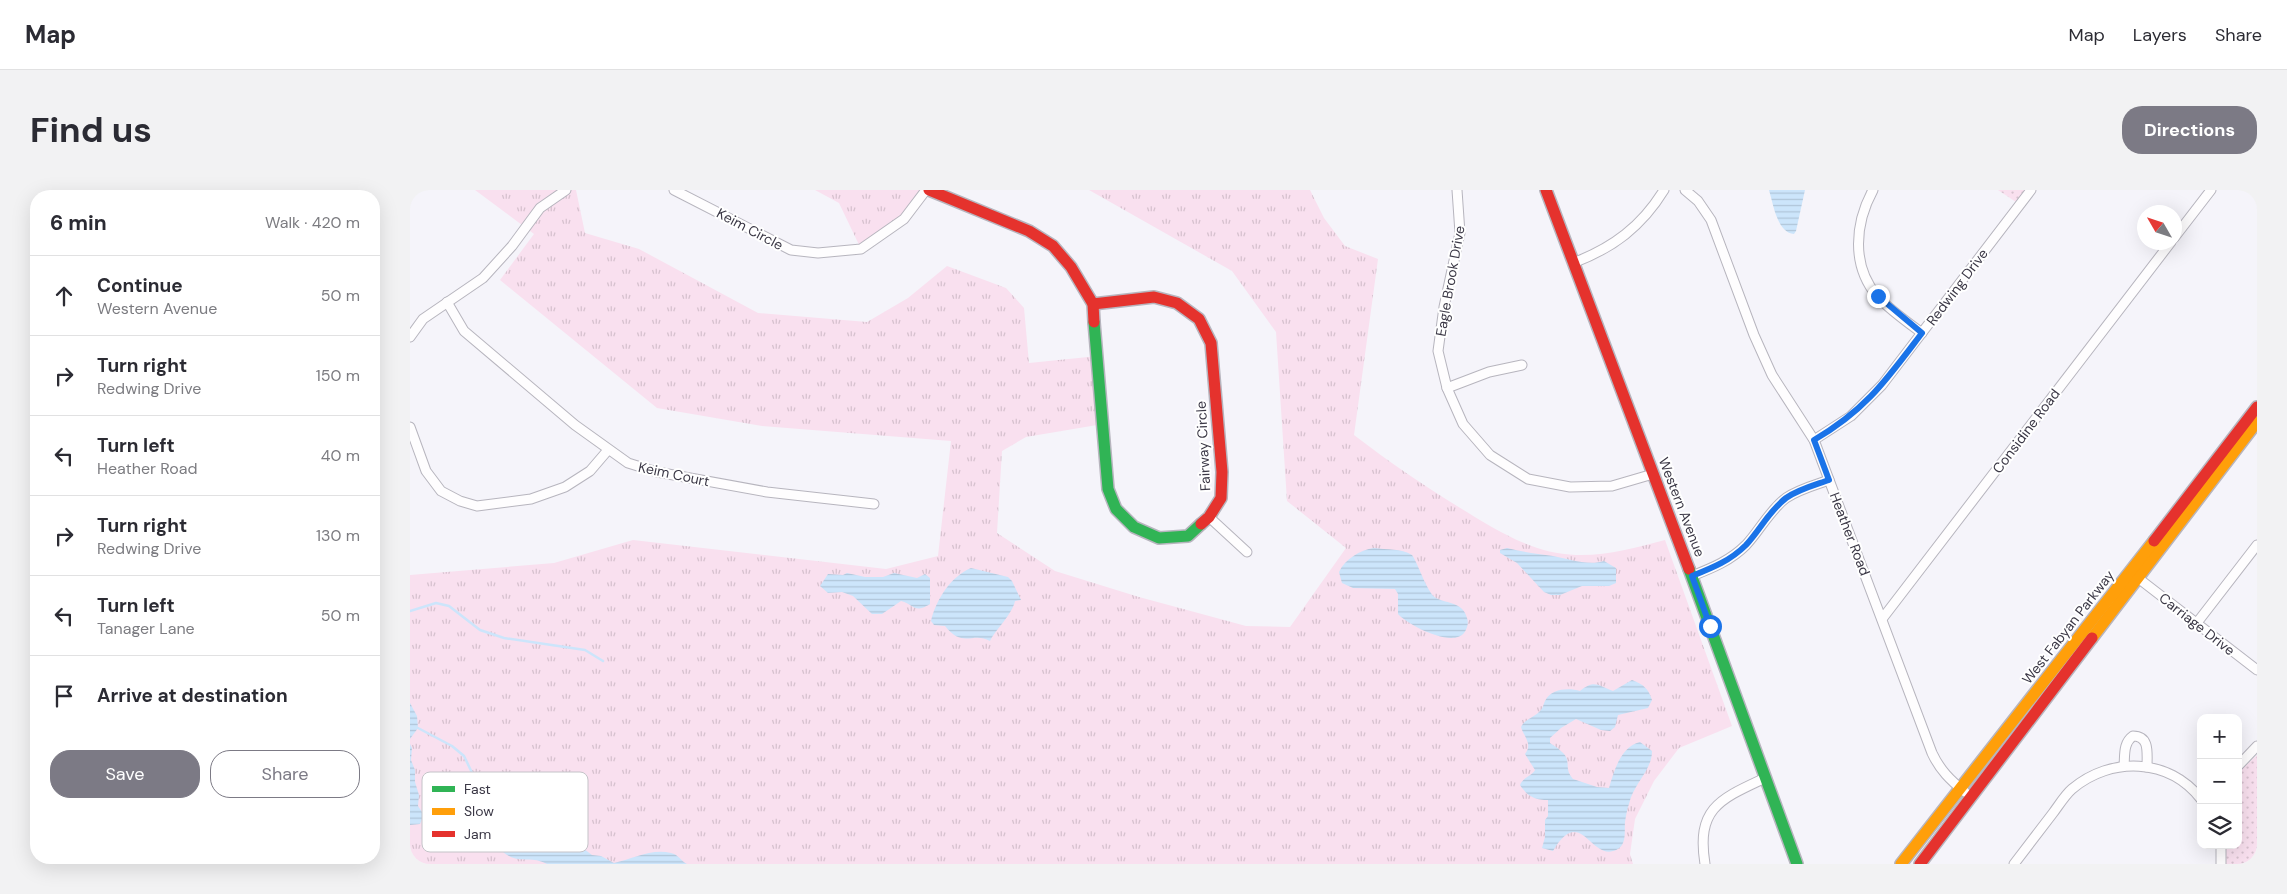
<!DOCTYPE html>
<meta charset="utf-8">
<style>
body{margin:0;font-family:"DM Sans",sans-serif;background:#f2f2f3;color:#2b2b33}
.controls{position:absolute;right:15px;bottom:15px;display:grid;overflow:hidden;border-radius:10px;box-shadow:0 5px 20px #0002}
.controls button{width:45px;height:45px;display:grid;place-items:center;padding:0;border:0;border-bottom:1px solid #e1e1e2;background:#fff;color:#2b2b33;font:25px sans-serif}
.compass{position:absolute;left:1727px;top:15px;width:45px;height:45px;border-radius:50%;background:#fff;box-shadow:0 5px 20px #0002;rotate:309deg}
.stop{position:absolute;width:15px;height:15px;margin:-11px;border:4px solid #1a73e8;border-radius:50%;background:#fff}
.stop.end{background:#1a73e8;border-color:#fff;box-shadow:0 1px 5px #0008}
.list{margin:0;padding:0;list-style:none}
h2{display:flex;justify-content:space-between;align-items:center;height:65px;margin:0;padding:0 20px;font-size:21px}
h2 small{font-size:16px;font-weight:400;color:#7c7c81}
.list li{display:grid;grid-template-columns:32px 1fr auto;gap:15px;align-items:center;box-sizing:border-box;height:80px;padding:0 20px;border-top:1px solid #e1e1e2}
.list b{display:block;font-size:19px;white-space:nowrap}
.list p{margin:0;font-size:16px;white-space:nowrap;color:#7c7c81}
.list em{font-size:16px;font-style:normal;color:#7c7c81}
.actions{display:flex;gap:10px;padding:15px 20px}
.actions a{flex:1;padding:11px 0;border:1px solid #7c7a85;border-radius:20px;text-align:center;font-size:18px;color:#7c7a85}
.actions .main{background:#7c7a85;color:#fff}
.icon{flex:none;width:28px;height:28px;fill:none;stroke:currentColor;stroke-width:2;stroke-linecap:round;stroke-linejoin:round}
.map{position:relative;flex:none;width:1847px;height:674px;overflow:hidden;border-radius:20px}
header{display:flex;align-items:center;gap:30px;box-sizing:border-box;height:70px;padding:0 25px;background:#fff;border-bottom:1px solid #e1e1e2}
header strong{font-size:24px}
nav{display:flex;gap:28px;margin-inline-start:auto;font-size:18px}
.intro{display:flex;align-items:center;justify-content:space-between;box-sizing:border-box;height:120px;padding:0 30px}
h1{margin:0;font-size:35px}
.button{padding:12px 22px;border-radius:20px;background:#7c7a85;color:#fff;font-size:18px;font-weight:700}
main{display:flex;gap:30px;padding:0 30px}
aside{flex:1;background:#fff;border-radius:20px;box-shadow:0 5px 20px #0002}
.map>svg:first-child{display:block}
.grass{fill:url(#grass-tufts)}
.park{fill:url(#park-dots)}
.water{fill:url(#water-rules)}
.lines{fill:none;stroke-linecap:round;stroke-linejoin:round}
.stream{stroke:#cce5fb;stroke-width:2.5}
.street-casing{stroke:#b7b5be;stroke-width:11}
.fast-casing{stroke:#b7b5be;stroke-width:14}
.slow-casing{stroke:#b7b5be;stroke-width:14}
.jam-casing{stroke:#b7b5be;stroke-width:14}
.street{stroke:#fefdfe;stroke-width:9}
.fast{stroke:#30b455;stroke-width:11}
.slow{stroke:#ff9f0a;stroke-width:11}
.jam{stroke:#e5322d;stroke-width:11}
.route{stroke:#1a73e8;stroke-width:6}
.labels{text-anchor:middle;stroke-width:4;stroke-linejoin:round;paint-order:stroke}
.street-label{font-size:14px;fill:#3b3846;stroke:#fff}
.key{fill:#fff;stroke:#c4c3c8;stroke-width:1}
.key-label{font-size:14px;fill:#3b3846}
</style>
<header>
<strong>Map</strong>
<nav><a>Map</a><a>Layers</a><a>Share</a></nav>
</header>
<div class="intro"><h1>Find us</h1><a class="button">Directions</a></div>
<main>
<aside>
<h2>6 min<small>Walk · 420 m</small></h2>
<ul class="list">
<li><svg class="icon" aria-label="ahead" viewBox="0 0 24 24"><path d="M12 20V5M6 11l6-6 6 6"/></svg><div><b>Continue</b><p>Western Avenue</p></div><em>50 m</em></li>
<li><svg class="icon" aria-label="right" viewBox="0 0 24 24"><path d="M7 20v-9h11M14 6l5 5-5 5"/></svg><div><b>Turn right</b><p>Redwing Drive</p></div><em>150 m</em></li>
<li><svg class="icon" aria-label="left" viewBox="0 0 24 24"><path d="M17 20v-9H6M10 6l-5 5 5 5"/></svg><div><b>Turn left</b><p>Heather Road</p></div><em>40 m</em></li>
<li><svg class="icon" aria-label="right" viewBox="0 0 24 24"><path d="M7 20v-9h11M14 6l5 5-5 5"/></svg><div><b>Turn right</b><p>Redwing Drive</p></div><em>130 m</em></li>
<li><svg class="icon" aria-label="left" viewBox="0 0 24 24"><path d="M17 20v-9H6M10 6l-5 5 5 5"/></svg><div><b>Turn left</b><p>Tanager Lane</p></div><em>50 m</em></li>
<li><svg class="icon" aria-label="arrive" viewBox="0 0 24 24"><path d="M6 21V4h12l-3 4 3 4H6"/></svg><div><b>Arrive at destination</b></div></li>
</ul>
<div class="actions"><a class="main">Save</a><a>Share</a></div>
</aside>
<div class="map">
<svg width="1847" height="674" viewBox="0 0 1847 674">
<defs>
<pattern id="grass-tufts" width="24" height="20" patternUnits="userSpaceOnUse" patternTransform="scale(1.25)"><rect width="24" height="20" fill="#f9e0ef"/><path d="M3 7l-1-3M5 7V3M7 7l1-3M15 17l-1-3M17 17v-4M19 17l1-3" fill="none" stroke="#d6c1ce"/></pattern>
<pattern id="park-dots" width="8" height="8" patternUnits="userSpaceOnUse" patternTransform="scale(1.25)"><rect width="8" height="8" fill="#f9e0ef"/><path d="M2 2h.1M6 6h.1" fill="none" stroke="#d6c1ce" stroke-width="1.8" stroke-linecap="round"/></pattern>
<pattern id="water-rules" width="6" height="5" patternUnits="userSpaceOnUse" patternTransform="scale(1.25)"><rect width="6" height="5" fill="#cce5fb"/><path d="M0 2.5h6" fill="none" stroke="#b0c5d8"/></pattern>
</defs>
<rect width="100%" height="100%" fill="#f5f4fa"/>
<g class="grass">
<path d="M65 0H166L175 43 229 59 348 123 457 132 498 108 537 76 596 98 614 118 619 173 688 166 693 234 616 247 592 261 587 343 645 381 729 407 836 436 880 437 936 358 877 311 866 142 822 81 679 0H900L914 28 935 56 968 69 944 245C979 272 1010 293 1047 316 1083 338 1122 364 1166 365 1197 366 1225 358 1255 350L1322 536 1269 558 1244 591 1225 629 1220 664 1223 674H0V385L144 373 223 350 476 379 528 366 541 251 352 236 247 218 90 90 124 44Z"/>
<polygon points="405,0 516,0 494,29 451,59 429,13"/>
</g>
<g class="park">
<polygon points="1588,0 1616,0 1606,12"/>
<polygon points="1847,565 1847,674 1814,674 1816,655 1828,655 1828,583"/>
</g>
<g class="water">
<path d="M1359 0H1395L1386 41 1384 44C1367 43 1363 13 1359 0Z"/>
<path d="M964 358C977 360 991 358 1002 365 1009 375 1017 403 1026 408 1038 414 1053 412 1057 428 1059 433 1057 439 1054 443 1042 458 998 435 988 424V404L985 399 943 398 932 393 929 382C935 369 950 360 964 358Z"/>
<path d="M1097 358C1113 362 1127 364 1143 366 1159 369 1178 376 1194 371L1206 378V393L1199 396H1172L1150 405H1141L1134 402 1107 373 1090 363V360Z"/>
<path d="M561 378 598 387 602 391 611 410 605 411C602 425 585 440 580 451 563 441 553 459 535 436L524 435 521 431C526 410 540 387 561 378Z"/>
<path d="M437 383 455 387H473L484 383 507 388 515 384 520 388V414C504 424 505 415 491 411L472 424H462L443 406 432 402 418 403 410 396 418 384 433 385Z"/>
<path d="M1222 490C1234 495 1238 498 1242 510L1238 518 1208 525 1205 537 1200 541 1191 540 1166 529 1151 538 1140 548V553C1169 571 1150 573 1163 589L1187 597 1199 598C1204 581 1211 556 1230 552L1242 561C1242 581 1223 594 1219 614 1217 619 1216 626 1215 632 1214 642 1218 657 1203 661 1180 668 1170 615 1143 661L1132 658 1135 647V630L1138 626V610C1125 610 1117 606 1110 595 1113 587 1121 587 1125 580L1115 564C1123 554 1114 547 1111 537 1115 529 1123 528 1129 522 1133 519 1133 515 1135 511 1142 498 1159 498 1170 501 1185 489 1188 496 1203 501Z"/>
<polygon points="0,513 7,526 8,538 0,549"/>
<polygon points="0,554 2,558 1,570 5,580 5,592 9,605 8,616 14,625 10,634 0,635"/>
<path d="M83 603 98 607 105 613 113 624 130 630 144 643 151 656 158 660 174 659 182 665 191 666 204 673C222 669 242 658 261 663 268 664 271 671 277 674H137C123 666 112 673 99 666 81 656 60 622 78 604Z"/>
</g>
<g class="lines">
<g class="stream">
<polyline points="0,421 26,413 39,416 70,440 94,448 175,460 193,471"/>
<polyline points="8,538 42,556 54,566 65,589 78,604"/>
</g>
<g class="street-casing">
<g id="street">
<polyline points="264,0 381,60 408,63 451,59 494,29 516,0"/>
<polyline points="1047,0 1050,43 1034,117 1028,161 1037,198 1053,234 1080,265 1118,289 1160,297 1202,296 1243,284"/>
<path d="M1275 0 1288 11 1301 30 1344 145 1362 185 1404 250 1522 563C1530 580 1540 590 1555 602"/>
<path d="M1463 0C1445 33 1441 75 1467 106 1480 120 1497 132 1512 143"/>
<polyline points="1764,48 1801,0"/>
<path d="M1163 73C1203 58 1232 36 1254 0"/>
<polyline points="37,112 54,141 165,235 218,273 247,282 357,302 464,314"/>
<polyline points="0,147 13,129 73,88 102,56 130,18 156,0"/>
<polyline points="1037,198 1079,182 1112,175"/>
<polyline points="0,237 16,281 31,301 50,311 67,316 121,309 155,297 180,281 198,260"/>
<polyline points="1404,250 1441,226 1472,195 1621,0"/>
<polyline points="799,327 837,362"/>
<path d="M1282 386C1302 378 1320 371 1336 355 1350 340 1359 321 1376 308 1389 299 1405 295 1419 290"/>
<polyline points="1728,388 1847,480"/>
<polyline points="1472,429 1761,52"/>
<polyline points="1786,434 1847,355"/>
<path d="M1714 576C1715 565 1713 553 1723 546 1740 546 1737 563 1737 577"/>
<polyline points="1828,576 1847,556"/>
<path d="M1295 674C1286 618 1310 609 1355 588"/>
<path d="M1604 674C1617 657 1630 640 1643 623 1649 615 1655 605 1662 599 1701 566 1759 568 1791 609"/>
<polyline points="1811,674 1811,655"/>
</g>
</g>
<g class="fast-casing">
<g id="fast">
<polyline points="684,132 698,299 706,319 724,337 749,348 778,346 791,334"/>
<polyline points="1279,379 1387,674"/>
</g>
</g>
<g class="slow-casing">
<g id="slow">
<polyline points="1682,448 1847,232"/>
<polyline points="1491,674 1744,351"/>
</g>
</g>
<g class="jam-casing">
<g id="jam">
<polyline points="519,0 619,41 643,56 661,77 683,114 684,132"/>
<polyline points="1136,0 1279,379"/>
<polyline points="683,114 744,107 767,113 789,129 801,153 812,282 811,308 799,327 791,334"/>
<polyline points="1744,351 1847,217"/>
<polyline points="1510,674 1682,448"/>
</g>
</g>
<use href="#street" class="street"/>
<use href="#fast" class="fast"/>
<use href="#slow" class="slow"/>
<use href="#jam" class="jam"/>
</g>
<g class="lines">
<path class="route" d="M1300 436 1282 386C1302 378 1320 371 1336 355 1350 340 1359 321 1376 308 1389 299 1405 295 1419 290L1404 250C1456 220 1477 189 1512 143L1468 106"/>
</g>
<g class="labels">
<g class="street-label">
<text transform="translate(340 39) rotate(28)" y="5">Keim Circle</text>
<text transform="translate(1040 91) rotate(-80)" y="5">Eagle Brook Drive</text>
<text transform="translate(1547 97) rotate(-53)" y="5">Redwing Drive</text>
<text transform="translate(1616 241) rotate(-53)" y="5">Considine Road</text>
<text transform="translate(793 256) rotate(-93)" y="5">Fairway Circle</text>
<text transform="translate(264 284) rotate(12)" y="5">Keim Court</text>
<text transform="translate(1272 317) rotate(69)" y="5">Western Avenue</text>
<text transform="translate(1440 344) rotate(69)" y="5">Heather Road</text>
<text transform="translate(1787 434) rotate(38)" y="5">Carriage Drive</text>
<text transform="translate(1658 437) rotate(-52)" y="5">West Fabyan Parkway</text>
</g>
</g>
<rect x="12" y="582" width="166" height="80" rx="8" class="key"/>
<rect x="22" y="596" width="23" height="6" fill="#30b455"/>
<rect x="22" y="618" width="23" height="7" fill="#ff9f0a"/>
<rect x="22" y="641" width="23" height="6" fill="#e5322d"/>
<g class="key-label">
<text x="54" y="604">Fast</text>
<text x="54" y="626">Slow</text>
<text x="54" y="649">Jam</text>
</g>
</svg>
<div class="controls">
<button>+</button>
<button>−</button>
<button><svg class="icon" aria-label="layers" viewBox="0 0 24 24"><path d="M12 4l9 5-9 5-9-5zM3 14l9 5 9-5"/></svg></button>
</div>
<svg class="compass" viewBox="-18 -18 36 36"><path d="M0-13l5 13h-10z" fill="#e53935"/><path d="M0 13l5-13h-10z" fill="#7c7c81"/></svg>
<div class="stop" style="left:1300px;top:436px"></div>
<div class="stop end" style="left:1468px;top:106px"></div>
</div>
</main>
